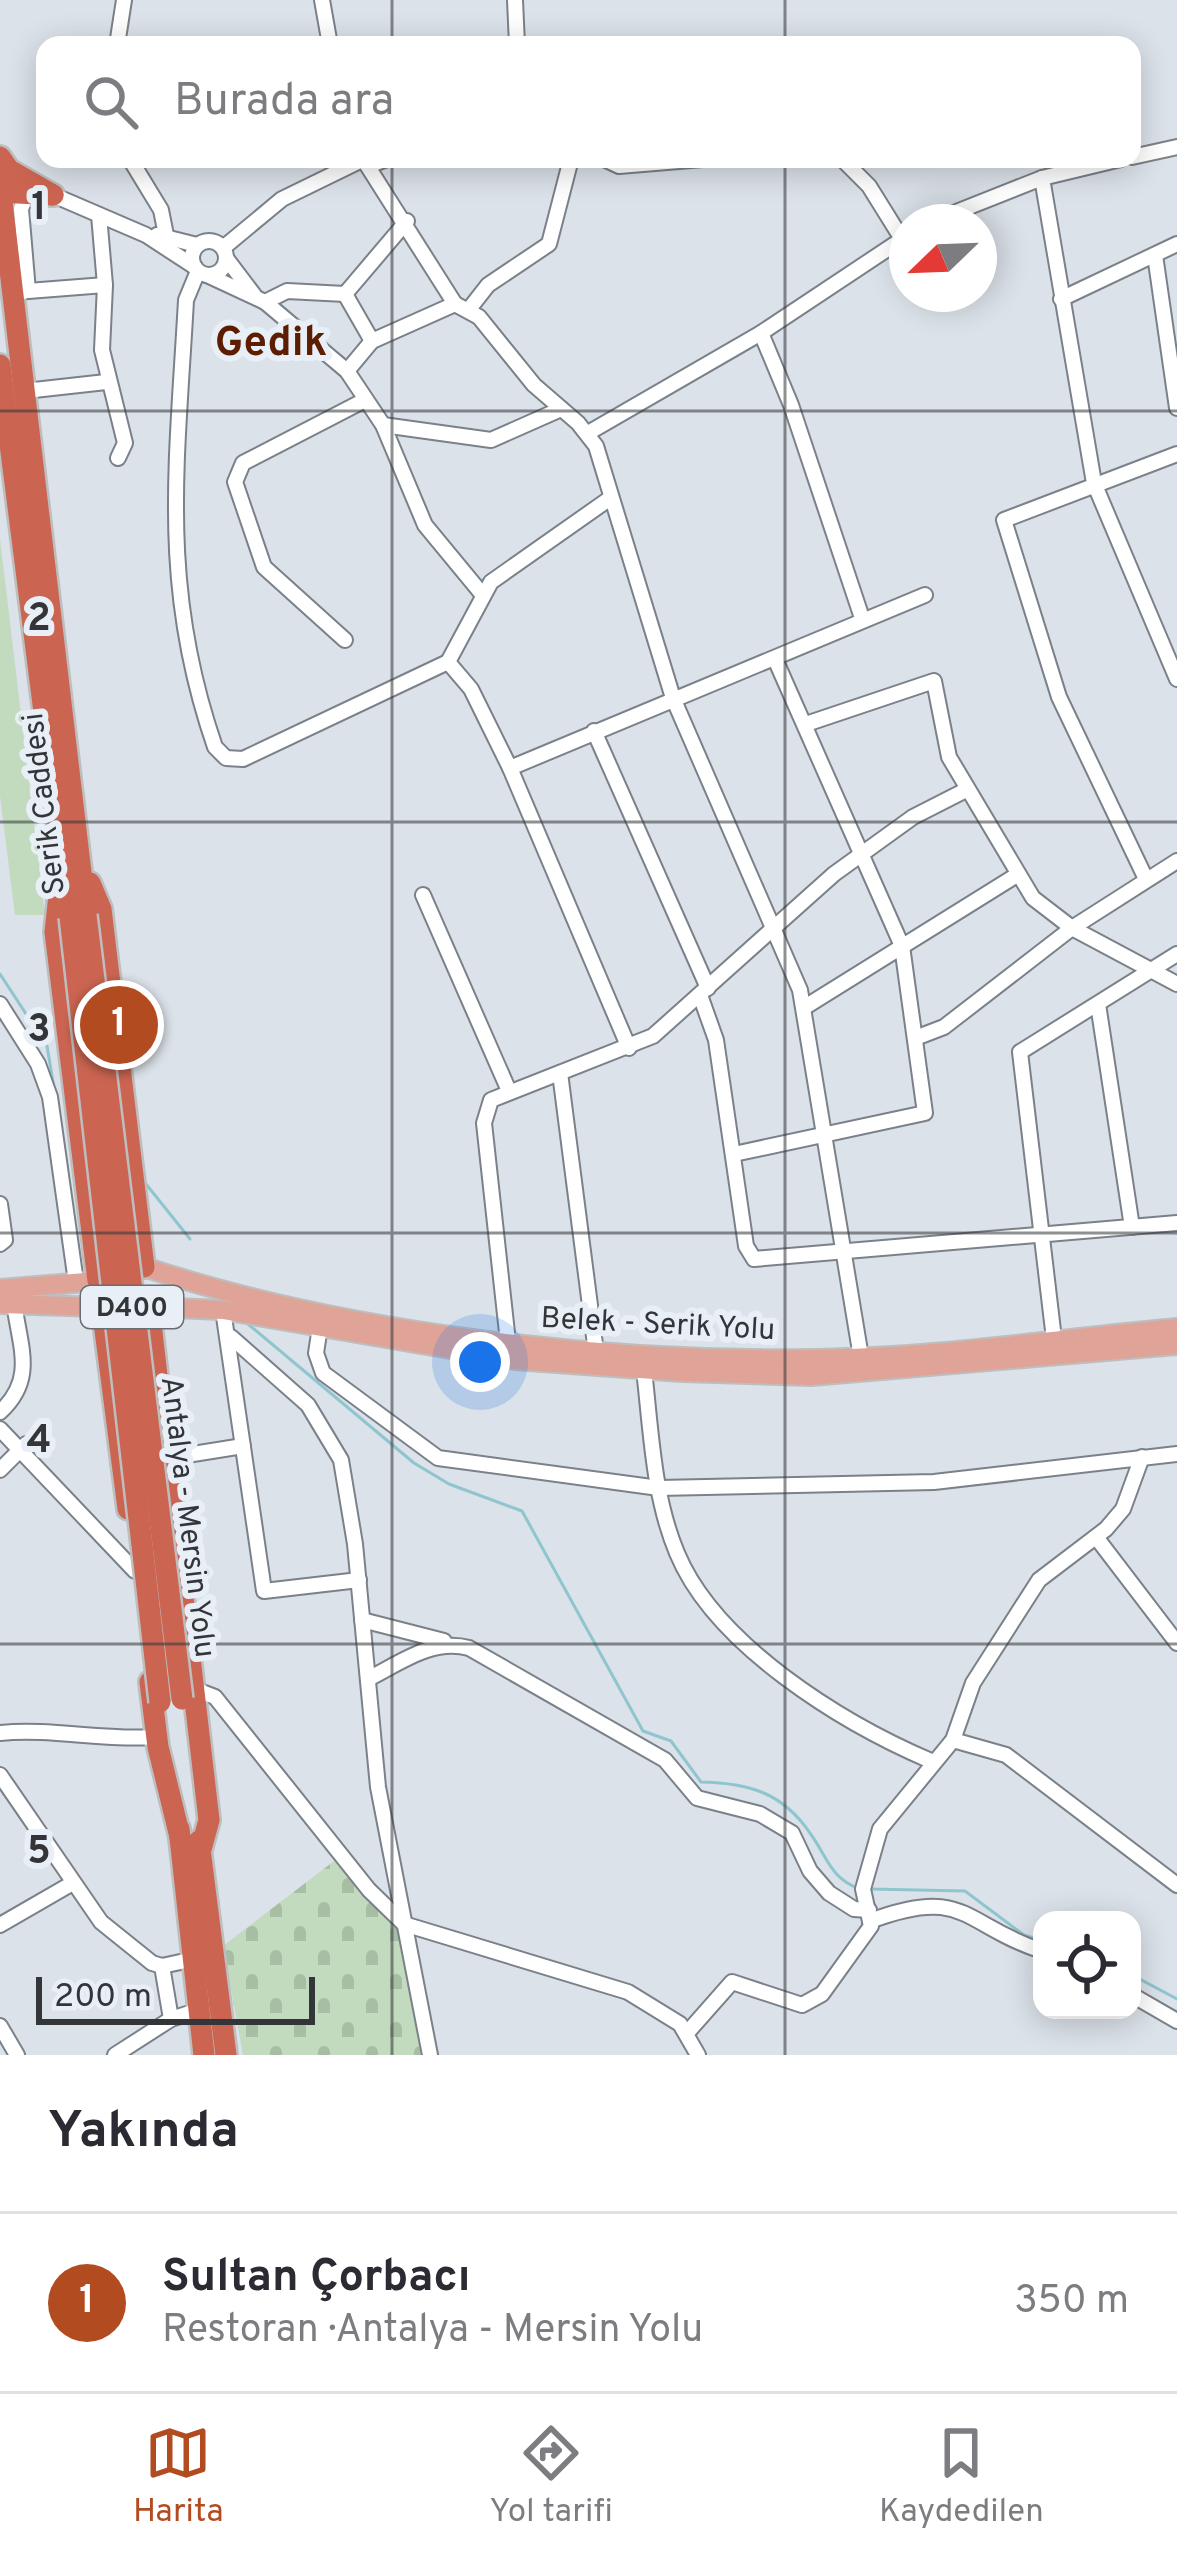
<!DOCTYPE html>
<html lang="tr">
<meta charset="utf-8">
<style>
body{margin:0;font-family:Overpass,sans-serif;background:#f2f2f3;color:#2b2b33}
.controls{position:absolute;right:36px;bottom:36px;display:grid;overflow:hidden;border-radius:24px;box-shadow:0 6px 30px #0003}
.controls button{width:108px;height:108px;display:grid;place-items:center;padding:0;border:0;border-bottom:3px solid #e1e1e2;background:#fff;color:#2b2b33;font:60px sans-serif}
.compass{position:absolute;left:889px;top:204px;width:108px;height:108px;border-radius:50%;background:#fff;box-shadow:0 6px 30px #0003;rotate:247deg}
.scale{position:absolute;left:36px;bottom:30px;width:279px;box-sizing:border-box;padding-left:12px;border:6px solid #333538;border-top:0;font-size:33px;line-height:42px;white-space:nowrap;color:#333538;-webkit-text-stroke:9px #e8eff7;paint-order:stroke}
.you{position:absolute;left:480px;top:1362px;width:42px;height:42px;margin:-30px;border:9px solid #fff;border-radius:50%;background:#1a73e8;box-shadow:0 0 0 18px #1a73e833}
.badge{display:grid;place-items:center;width:78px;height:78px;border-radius:50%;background:#b24c20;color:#fff;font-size:39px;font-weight:700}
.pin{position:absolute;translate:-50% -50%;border:6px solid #fff;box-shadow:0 3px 12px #0006}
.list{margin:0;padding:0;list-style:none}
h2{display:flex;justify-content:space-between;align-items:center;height:156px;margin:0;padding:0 48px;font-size:51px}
h2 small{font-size:39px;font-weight:400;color:#7c7c81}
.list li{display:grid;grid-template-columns:78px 1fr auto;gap:36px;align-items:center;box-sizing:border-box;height:180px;padding:0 48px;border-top:3px solid #e1e1e2}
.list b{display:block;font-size:45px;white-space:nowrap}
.list p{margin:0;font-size:39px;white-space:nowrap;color:#7c7c81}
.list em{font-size:39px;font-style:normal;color:#7c7c81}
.icon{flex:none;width:66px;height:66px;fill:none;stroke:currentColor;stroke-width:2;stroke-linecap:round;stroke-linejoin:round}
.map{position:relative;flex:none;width:1177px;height:2055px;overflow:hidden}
.search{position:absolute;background:#fff;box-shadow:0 6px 30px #0003;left:36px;right:36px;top:36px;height:132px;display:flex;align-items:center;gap:30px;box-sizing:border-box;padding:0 42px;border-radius:24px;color:#7c7c81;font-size:45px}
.sheet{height:336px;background:#fff}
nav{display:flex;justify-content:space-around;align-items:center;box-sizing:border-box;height:168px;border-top:3px solid #e1e1e2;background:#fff;font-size:33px;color:#7c7c81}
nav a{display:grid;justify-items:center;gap:6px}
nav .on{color:#b24c20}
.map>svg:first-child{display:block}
.green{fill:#c2dbbe}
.cemetery{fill:url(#cemetery-stones)}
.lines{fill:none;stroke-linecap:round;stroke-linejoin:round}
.stream{stroke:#8fc5ce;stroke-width:3}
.minor-casing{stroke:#7b8188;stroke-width:18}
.major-casing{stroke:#bebebf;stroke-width:22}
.highway-casing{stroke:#bebebf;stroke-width:26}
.minor{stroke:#fff;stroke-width:14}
.major{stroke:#e0a397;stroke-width:18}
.highway{stroke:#cb6551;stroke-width:21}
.highway-bridge-casing{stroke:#bebebf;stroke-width:26;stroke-linecap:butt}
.highway-bridge{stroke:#cb6551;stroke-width:21}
.grid{fill:none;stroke:#333538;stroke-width:3;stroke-opacity:0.55}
.labels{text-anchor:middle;stroke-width:12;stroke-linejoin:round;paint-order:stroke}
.shield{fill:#e8eff7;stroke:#696d71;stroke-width:3}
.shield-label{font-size:27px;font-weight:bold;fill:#333538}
.street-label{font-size:30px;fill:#333538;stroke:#e8eff7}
.district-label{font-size:42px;font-weight:bold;fill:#5d1d00;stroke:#e8eff7}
.grid-label{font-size:39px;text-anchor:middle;font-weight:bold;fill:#333538;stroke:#e8eff7;stroke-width:12;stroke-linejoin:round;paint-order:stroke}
</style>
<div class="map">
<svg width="1177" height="2055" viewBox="0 0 1177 2055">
<defs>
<pattern id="cemetery-stones" width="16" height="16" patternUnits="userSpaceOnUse" patternTransform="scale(3)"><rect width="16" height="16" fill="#c2dbbe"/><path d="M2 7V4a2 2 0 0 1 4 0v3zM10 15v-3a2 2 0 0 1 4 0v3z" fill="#a7bda4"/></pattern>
</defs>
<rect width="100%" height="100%" fill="#dbe2e9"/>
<polygon class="green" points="0,539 45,915 15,915 0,796"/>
<polygon class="cemetery" points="334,1861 398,1931 421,2055 243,2055 223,1946"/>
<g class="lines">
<g class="stream">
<polyline points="0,974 47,1046 67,1166"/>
<polyline points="142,1179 190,1239"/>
<path d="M248 1324 414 1463 449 1484 522 1511 643 1731 671 1741 701 1782C748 1783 782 1792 810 1833 828 1858 830 1878 860 1889"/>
<polyline points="870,1889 965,1891 1024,1935 1042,1941"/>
<polyline points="1132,1975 1177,1999"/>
</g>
<g class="minor-casing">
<g id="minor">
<polyline points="322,0 330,45"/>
<polyline points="515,0 517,45"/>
<polyline points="117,45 124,0"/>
<polyline points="1132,157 1177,147"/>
<polyline points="130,159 161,210 166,235"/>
<polyline points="604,159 619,166 703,159"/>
<polyline points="842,159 869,186 902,239"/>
<polyline points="365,162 455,304"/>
<polyline points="368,166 387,159"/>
<polyline points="1042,178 1094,483 1177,679"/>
<polyline points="53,195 146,235 195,267"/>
<polyline points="99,215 105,285 102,350 125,443 118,458"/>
<polyline points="931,222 1042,178 1121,159"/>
<polyline points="157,235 197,245"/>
<circle cx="209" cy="258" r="17"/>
<polyline points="223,248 282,199 364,159"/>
<polyline points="1155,255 1177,408"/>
<polyline points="226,258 254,295"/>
<path d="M198 271 186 300C177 465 159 585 215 747L226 758 243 759 448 662 471 689 510 768 629 1048"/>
<polyline points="207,275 265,302 347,371 383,425 425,525 482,594"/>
<polyline points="28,291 105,285"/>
<polyline points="13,294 28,291 21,209 26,196"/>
<polyline points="345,294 372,341"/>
<polyline points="1061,299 1177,244"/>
<polyline points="265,302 287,291 345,294 407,221"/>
<polyline points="470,308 488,285 549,244 571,159"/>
<polyline points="761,333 791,405 862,618"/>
<polyline points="347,371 372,341 455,304 479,317 534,385 578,423 596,446 673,698 800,990 861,1357"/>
<polyline points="25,391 106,382"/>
<polyline points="383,425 491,440 561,409"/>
<polyline points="588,433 761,333 907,236"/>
<polyline points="345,640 264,567 235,482 243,463 365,400"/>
<polyline points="448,662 491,582 609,499"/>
<polyline points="806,724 934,681 949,757 1033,898 1072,928 1177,984"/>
<polyline points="594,731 708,988"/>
<polyline points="510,768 925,595"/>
<polyline points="1146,879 1059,697 1004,520 1177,454"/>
<polyline points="423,895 509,1091"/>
<polyline points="700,995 716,1040 746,1246 754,1259 1177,1223"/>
<polyline points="0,1004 38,1064 50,1097 76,1282"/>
<polyline points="1098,1004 1132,1227"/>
<polyline points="805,1007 1017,875"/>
<polyline points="918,1037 944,1027 1072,928 1177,861"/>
<polyline points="560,1073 596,1352"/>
<polyline points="734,1154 925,1113 902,946 775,659"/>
<polyline points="0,1204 5,1240 0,1244"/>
<polyline points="223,1310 264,1591 359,1580"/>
<polyline points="320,1327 316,1353 323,1373 438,1458 659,1488 934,1482 1177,1454"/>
<polyline points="231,1337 308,1405 341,1460 355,1544 378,1787 430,2055"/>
<polyline points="1054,1339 1020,1052 1177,954"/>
<polyline points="509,1351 484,1123 491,1100 653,1036 834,874 913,817 966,790"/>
<path d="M644 1370C651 1430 653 1496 677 1553 715 1645 842 1723 931 1761"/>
<path d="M0 1412C36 1379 20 1348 14 1303"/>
<polyline points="0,1429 135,1571"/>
<polyline points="168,1458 243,1446"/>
<polyline points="0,1470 26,1444"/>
<polyline points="1096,1537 1177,1643"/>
<polyline points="362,1620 444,1641"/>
<path d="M368 1679C400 1663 432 1638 469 1648L665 1760 697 1798 760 1814 792 1833 810 1871 829 1893 854 1909 869 1910"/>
<polyline points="194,1689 215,1697 369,1890 404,1924 628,1992 680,2024 698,2055"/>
<path d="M0 1733C53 1728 103 1741 157 1737"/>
<polyline points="953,1740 1006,1755 1177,1885"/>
<polyline points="0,1775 101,1922 152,1963 162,1966 194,1959"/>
<path d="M870 1921C966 1885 963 1925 1042 1951"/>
<polyline points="0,1925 71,1884"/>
<polyline points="162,1966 171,2019"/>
<polyline points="1132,1995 1177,2021"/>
<polyline points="0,2026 17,2055"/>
<polyline points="687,2033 732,1982 802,2005 822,1994 871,1926 863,1889 880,1829 953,1740 973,1683 1039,1580 1106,1529 1123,1509 1142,1457"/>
<polyline points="115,2055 171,2019 199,2010"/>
</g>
</g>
<g class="major-casing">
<g id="major">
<path d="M144 1267C347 1334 599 1362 812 1359 934 1358 1056 1339 1177 1328"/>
<polyline points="0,1289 98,1281"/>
<polyline points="0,1304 102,1307"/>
<polyline points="149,1307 223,1310 515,1360 682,1372 811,1376 1177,1345"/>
</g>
</g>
<g class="highway-casing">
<g id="highway">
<polyline points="0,157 9,170 53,195"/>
<polyline points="0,185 86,915"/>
<polyline points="0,192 53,195"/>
<polyline points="0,365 70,917"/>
<polyline points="90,883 101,909 144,1267"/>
<polyline points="59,895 55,932 98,1281"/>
<polyline points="102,1307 128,1509"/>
<polyline points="149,1307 209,1820 200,1853"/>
<polyline points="150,1682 158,1747 181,1841"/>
<polyline points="179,1829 204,2055"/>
<polyline points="199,1841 226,2055"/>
</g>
</g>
<use href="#minor" class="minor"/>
<use href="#major" class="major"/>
<use href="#highway" class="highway"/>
<g class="highway-bridge-casing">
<g id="highway-bridge">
<polyline points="86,915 182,1699"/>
<polyline points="70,917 160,1702"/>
</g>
</g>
<use href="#highway-bridge" class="highway-bridge"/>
</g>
<path class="grid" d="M392 0V45M785 0V45M392 159V2055M785 159V2055M0 411H1177M0 822H1177M0 1233H1177M0 1644H1177"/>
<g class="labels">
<rect class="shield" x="81" y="1286" width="102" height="42" rx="9"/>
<g class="shield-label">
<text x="132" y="1316">D400</text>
</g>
<g class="street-label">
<text transform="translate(43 804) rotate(-97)" y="10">Serik Caddesi</text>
<text transform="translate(658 1323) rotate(3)" y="10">Belek - Serik Yolu</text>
<text transform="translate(189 1517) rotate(83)" y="10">Antalya - Mersin Yolu</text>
</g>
<g class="district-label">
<text x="271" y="355">Gedik</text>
</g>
</g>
<g class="grid-label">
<text x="39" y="219">1</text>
<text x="39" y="630">2</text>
<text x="39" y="1041">3</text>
<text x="39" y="1452">4</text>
<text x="39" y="1863">5</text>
</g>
</svg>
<div class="controls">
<button><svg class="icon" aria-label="locate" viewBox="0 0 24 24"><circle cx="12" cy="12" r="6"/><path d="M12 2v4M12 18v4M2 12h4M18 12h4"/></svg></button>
</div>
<svg class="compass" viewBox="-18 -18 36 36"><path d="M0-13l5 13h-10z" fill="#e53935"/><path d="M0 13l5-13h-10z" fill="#7c7c81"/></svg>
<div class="scale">200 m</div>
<div class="you"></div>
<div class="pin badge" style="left:119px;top:1025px">1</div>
<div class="search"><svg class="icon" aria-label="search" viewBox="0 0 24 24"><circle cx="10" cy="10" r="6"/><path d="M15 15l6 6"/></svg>Burada ara</div>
</div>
<section class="sheet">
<h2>Yakında<small></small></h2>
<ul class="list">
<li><span class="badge">1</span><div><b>Sultan Çorbacı</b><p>Restoran · Antalya - Mersin Yolu</p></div><em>350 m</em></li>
</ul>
</section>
<nav>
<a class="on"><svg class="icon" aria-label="map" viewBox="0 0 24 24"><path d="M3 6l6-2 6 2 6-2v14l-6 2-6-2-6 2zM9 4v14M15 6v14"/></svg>Harita</a>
<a><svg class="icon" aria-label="directions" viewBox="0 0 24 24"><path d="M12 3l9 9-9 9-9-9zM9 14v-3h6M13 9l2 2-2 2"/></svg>Yol tarifi</a>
<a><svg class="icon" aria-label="saved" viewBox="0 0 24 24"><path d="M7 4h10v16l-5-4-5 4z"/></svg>Kaydedilen</a>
</nav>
